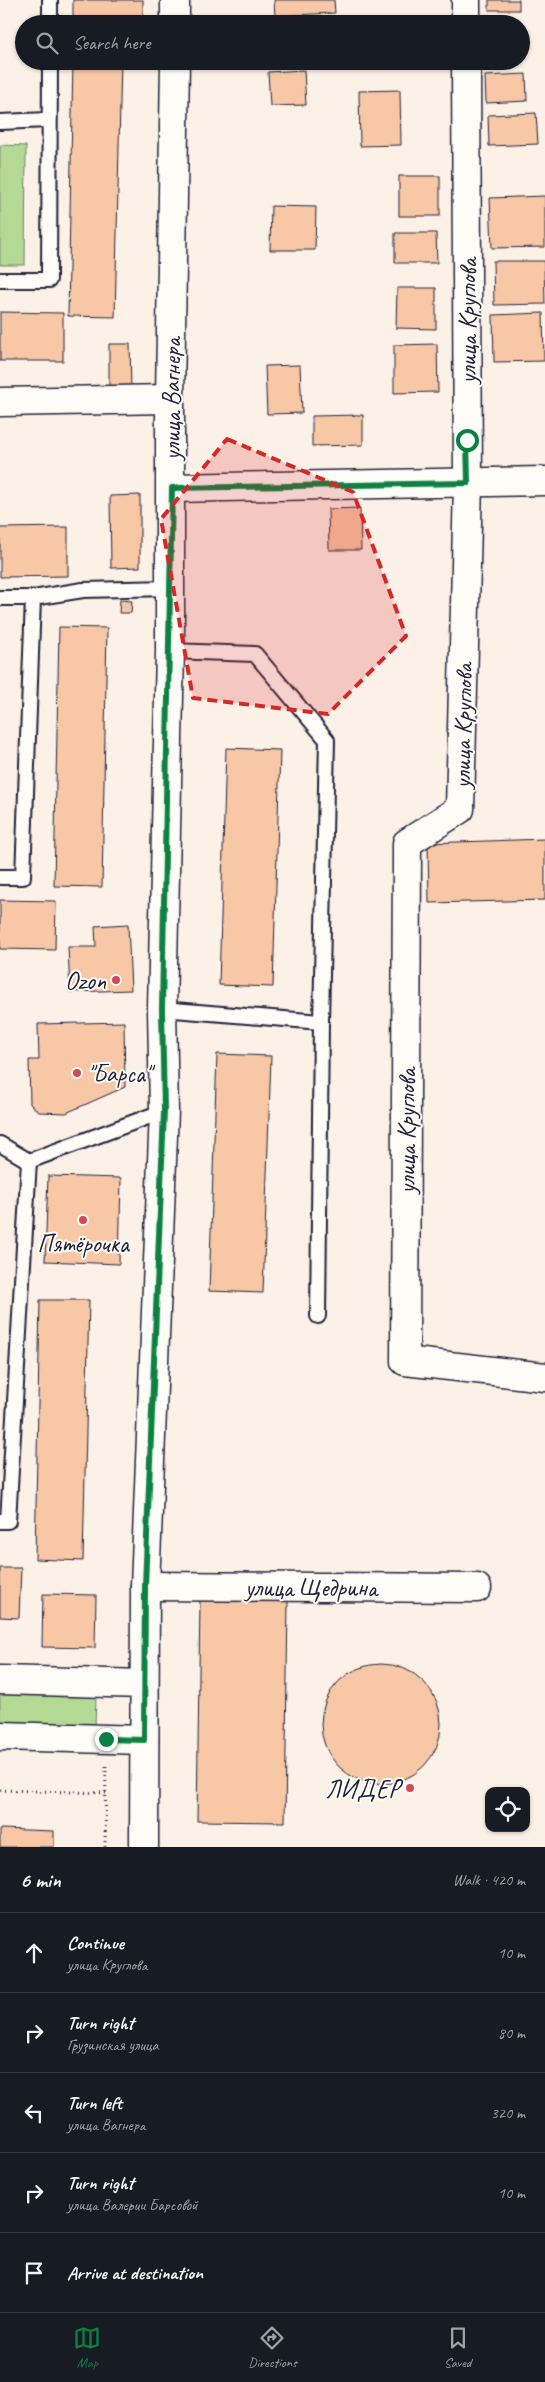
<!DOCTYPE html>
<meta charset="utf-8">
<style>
body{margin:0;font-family:Caveat,sans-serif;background:#242831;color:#f1f3f6}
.controls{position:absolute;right:15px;bottom:15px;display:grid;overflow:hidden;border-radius:10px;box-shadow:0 1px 4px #0004}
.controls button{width:45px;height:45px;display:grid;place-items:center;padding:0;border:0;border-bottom:1px solid #363941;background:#171b24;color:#f1f3f6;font:25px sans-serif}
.stop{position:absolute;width:15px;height:15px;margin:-11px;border:4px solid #0b8043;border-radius:50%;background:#fff}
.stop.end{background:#0b8043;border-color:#fff;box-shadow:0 1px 5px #0008}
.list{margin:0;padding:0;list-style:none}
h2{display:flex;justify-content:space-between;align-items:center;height:65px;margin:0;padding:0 20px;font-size:21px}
h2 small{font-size:16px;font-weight:400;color:#9ea1a6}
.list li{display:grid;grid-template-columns:32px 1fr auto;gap:15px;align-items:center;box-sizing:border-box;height:80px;padding:0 20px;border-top:1px solid #363941}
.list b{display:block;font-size:19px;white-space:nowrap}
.list p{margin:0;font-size:16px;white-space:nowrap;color:#9ea1a6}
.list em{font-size:16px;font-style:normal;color:#9ea1a6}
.icon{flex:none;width:28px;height:28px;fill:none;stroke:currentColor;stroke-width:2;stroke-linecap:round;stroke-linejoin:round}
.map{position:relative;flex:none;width:545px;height:1847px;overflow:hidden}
.search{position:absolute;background:#171b24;box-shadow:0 1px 4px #0004;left:15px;right:15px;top:15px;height:55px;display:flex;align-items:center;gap:12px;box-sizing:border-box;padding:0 18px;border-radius:28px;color:#9ea1a6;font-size:19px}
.sheet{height:465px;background:#171b24}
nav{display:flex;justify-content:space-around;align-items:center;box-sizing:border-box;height:70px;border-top:1px solid #363941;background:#171b24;font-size:14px;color:#9ea1a6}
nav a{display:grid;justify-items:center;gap:2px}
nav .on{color:#0b8043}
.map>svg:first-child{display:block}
.green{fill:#b4d994;stroke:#6b7e68}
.building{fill:#f7c7a6;stroke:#22223b}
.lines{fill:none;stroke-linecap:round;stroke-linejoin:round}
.service-casing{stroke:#22223b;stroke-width:18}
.minor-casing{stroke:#22223b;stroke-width:31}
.path{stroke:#22223b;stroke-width:3;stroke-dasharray:1 4;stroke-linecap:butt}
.service{stroke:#fdfcf7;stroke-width:14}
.minor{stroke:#fdfcf7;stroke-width:28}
.route{stroke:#0b8043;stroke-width:6}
.marked{fill:#d62828;fill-opacity:0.2;stroke:#d62828;stroke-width:4;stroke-dasharray:10 6;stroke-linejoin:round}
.poi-dot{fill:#d1495b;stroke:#fdfcf7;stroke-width:2}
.labels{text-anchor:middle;stroke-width:4;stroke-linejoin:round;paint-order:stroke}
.street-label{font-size:25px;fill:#22223b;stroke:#fdfcf7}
.poi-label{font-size:25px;fill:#22223b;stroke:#fdfcf7;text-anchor:end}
</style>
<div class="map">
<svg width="545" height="1847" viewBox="0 0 545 1847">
<rect width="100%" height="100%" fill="#fcf1e7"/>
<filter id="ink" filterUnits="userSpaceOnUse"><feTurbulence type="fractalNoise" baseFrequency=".02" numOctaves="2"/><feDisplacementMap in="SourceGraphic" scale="10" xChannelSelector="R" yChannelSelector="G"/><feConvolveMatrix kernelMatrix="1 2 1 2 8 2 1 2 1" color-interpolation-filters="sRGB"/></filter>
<g filter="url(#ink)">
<g class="green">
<polygon points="0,145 26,146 25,265 0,265"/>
<polygon points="0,1694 96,1697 95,1728 0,1725"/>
</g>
<g class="building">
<rect x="73" y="0" width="70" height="24"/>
<polygon points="274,0 334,0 335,13 275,16"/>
<rect x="489" y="0" width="30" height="10"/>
<polygon points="73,61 121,61 115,317 68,316"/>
<polygon points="304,70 306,105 270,106 268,72"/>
<polygon points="526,74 527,101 486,103 485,76"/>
<polygon points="400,90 401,145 360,146 359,91"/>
<polygon points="536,113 538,144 489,146 488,115"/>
<rect x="399" y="176" width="41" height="40"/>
<polygon points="545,196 545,247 492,248 490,198"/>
<polygon points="271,206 316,207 315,250 270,250"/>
<polygon points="395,233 436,233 437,263 395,263"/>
<polygon points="493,261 544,261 545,304 494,305"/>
<polygon points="397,288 436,288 436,329 396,328"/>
<polygon points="0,312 63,313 63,361 0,361"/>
<polygon points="543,313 544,361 494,362 493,315"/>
<polygon points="109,344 130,344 131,392 109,392"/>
<polygon points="437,344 438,392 394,393 394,345"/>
<polygon points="300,365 302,413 267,414 265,366"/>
<polygon points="363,415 363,445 312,446 312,416"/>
<polygon points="140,495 140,567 111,568 110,496"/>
<polygon points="360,508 361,550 329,550 328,509"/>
<polygon points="68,527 68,576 0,577 0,528"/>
<polygon points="120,600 132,601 131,613 119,613"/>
<polygon points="59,627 107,628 102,887 54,886"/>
<polygon points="226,748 280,750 273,987 219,985"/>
<polygon points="545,839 545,900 429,903 428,843"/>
<polygon points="0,900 56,901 55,950 0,949"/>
<polygon points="128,924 131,990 70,992 68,947 96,947 95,926"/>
<polygon points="124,1022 125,1087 66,1113 39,1112 30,1104 29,1060 39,1060 38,1024"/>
<polygon points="217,1054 271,1056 263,1293 209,1291"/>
<polygon points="48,1176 121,1178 119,1264 45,1261"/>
<polygon points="40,1300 89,1300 83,1561 35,1559"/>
<polygon points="0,1568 21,1568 19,1618 0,1617"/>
<polygon points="43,1594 96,1595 95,1648 42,1647"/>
<polygon points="200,1599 288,1600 285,1822 197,1821"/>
<circle cx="381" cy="1724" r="60"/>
<polygon points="0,1829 54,1831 54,1847 0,1847"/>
</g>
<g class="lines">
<g class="service-casing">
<g id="service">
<polyline points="50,24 50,0"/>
<polyline points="0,122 49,120"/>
<polyline points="0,280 49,280 50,61"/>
<polyline points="0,598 33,598"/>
<polyline points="170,651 255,654 327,740 321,1022"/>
<polyline points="0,877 23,877 33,598 83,590 170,588"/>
<polyline points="162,1009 321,1022 318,1316"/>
<polyline points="0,1144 29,1161"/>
<polyline points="29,1161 164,1111"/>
<polyline points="0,1521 8,1521 29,1161"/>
</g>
</g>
<g class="minor-casing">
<g id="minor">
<polyline points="466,0 466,24"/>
<polyline points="175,24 175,0"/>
<polyline points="466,61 468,483 460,809 407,843 405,1361 545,1377"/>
<polyline points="0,402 170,399"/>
<polyline points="172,488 545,481"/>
<polyline points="145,1586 477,1588"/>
<polyline points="0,1680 144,1684"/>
<polyline points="0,1736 144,1740"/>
<polyline points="144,1847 145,1586 164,1111 162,1009 170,651 170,399 175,61"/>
</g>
</g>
<g class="path">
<polyline points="0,1790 106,1793"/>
<polyline points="105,1847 106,1765"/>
</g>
<use href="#service" class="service"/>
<use href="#minor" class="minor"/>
</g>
</g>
<g class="lines" filter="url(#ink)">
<polyline class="route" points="106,1739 144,1740 145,1586 164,1111 162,1009 172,488 468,483 467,440"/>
</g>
<path class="marked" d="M227 439 353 492 406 636 328 714 193 698 161 519Z"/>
<g class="poi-dot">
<circle cx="116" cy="980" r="5"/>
<circle cx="77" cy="1073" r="5"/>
<circle cx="83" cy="1220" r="5"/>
<circle cx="410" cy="1788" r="5"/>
</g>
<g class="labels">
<g class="street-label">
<text transform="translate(467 321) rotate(-90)" y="9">улица Круглова</text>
<text transform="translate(171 399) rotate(-90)" y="9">улица Вагнера</text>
<text transform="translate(462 726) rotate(-89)" y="9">улица Круглова</text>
<text transform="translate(406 1131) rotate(-90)" y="9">улица Круглова</text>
<text x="311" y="1596">улица Щедрина</text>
</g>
<g class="poi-label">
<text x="106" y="989">Ozon</text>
<text x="87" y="1082" text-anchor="start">"Барса"</text>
<text x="83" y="1252" text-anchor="middle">Пятёрочка</text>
<text x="400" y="1797">ЛИДЕР</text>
</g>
</g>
</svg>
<div class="controls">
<button><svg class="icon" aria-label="locate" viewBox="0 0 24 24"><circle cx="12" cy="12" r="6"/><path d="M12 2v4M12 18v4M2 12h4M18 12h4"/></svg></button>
</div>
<div class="stop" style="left:467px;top:440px"></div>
<div class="stop end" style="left:106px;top:1739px"></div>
<div class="search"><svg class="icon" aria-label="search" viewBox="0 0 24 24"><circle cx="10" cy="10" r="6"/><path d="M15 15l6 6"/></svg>Search here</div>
</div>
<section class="sheet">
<h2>6 min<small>Walk · 420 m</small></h2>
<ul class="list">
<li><svg class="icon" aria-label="ahead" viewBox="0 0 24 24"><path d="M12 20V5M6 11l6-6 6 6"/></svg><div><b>Continue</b><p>улица Круглова</p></div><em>10 m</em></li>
<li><svg class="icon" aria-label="right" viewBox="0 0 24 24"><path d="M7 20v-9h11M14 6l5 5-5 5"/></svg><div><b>Turn right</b><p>Грузинская улица</p></div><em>80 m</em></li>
<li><svg class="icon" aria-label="left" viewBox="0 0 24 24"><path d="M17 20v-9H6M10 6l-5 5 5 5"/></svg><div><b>Turn left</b><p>улица Вагнера</p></div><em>320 m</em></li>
<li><svg class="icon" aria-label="right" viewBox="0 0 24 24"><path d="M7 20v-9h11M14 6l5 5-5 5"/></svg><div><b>Turn right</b><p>улица Валерии Барсовой</p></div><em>10 m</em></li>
<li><svg class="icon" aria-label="arrive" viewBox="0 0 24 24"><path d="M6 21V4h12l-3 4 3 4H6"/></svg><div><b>Arrive at destination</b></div></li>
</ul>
</section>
<nav>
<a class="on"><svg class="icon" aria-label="map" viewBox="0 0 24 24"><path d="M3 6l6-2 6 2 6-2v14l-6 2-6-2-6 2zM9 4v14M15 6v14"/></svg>Map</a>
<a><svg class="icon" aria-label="directions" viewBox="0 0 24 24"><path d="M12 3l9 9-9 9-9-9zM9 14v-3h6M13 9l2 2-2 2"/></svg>Directions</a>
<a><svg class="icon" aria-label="saved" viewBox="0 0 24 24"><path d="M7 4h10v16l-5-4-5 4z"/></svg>Saved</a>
</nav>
